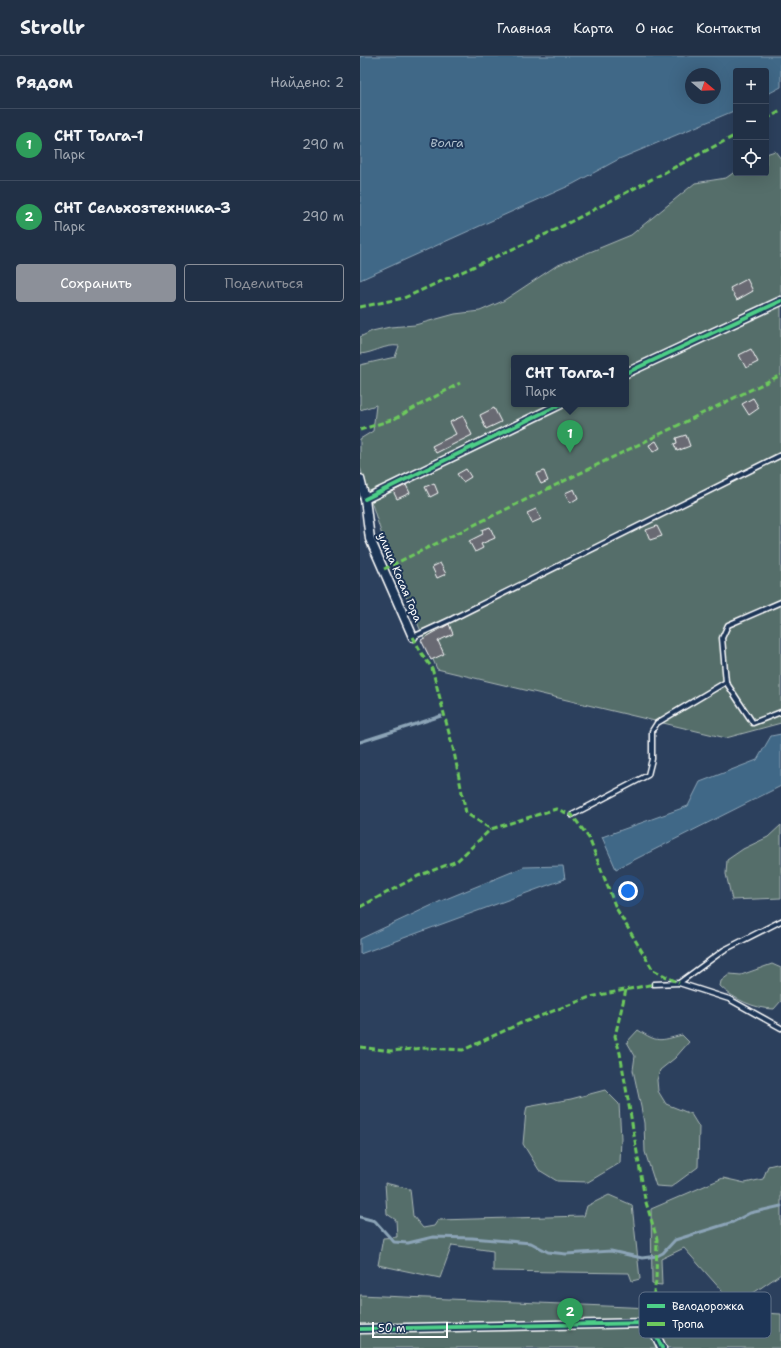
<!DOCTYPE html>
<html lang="ru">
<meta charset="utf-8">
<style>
body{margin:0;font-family:"Shantell Sans",sans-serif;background:#29384d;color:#f1f3f6}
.controls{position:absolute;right:12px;top:12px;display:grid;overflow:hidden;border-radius:4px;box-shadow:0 4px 16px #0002}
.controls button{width:36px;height:36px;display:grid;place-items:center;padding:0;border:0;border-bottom:1px solid #3e4b5f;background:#213046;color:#f1f3f6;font:20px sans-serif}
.compass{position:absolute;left:325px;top:12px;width:36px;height:36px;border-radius:50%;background:#213046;box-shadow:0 4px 16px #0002;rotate:109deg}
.scale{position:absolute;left:12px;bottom:10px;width:76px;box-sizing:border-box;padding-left:4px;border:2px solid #fff;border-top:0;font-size:11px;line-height:14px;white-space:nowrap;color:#fff;-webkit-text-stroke:3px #1d3557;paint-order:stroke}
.you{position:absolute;left:268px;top:835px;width:14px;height:14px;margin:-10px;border:3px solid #fff;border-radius:50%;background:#1a73e8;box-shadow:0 0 0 6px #1a73e833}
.badge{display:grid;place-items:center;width:26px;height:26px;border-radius:50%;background:#8c9099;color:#fff;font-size:13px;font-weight:700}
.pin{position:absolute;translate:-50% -33px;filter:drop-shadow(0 1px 2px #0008)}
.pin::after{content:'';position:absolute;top:21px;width:14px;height:12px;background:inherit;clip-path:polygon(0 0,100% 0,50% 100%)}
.popup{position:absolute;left:151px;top:299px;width:118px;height:52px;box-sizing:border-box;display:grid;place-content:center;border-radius:4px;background:#213046;filter:drop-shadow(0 1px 3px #0005);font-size:13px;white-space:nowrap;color:#a2a9b3}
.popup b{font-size:15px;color:#f1f3f6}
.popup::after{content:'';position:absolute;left:50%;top:100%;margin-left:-8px;border:8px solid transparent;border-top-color:#213046}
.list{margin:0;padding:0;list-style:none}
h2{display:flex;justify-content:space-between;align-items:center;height:52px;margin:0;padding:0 16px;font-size:17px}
h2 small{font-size:13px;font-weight:400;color:#a2a9b3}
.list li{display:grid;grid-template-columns:26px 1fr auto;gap:12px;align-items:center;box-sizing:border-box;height:72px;padding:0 16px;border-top:1px solid #3e4b5f}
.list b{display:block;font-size:15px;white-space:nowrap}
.list p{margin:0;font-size:13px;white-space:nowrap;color:#a2a9b3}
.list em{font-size:13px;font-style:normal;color:#a2a9b3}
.actions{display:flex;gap:8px;padding:12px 16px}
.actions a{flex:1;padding:9px 0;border:1px solid #8c9099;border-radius:4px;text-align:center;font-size:14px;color:#8c9099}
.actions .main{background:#8c9099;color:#fff}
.icon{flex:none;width:22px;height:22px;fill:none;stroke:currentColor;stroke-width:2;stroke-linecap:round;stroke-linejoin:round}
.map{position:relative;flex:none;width:421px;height:1292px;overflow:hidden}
header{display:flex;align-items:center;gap:24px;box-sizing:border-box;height:56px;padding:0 20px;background:#213046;border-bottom:1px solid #3e4b5f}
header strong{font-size:19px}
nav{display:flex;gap:22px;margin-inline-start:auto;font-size:14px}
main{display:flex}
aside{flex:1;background:#213046}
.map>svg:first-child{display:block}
.green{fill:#546e6b;stroke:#aab6b5;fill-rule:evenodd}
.water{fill:#406887;stroke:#8ca4b7;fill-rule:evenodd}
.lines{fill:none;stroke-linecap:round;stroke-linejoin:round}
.stream{stroke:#8ca4b7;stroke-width:3}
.building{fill:#696b73;stroke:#fff}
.lane-casing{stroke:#fff;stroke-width:7}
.street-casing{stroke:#fff;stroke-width:11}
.lane{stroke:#1d3557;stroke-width:4}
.street{stroke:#1d3557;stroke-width:8}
.quiet{stroke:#6dc95d;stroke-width:3;stroke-dasharray:6 3;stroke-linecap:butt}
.cycleway-casing{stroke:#1d3557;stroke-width:6}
.cycleway{stroke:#4dcf88;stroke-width:4}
.labels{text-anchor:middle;stroke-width:4;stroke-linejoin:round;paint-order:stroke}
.street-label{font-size:11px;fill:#fff;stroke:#1d3557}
.water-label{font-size:12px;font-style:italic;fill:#b3c3cf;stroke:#1d3557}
.key{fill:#1d3557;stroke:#617289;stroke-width:1}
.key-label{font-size:11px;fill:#fff}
</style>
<header>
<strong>Strollr</strong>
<nav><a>Главная</a><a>Карта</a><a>О нас</a><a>Контакты</a></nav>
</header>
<main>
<aside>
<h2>Рядом<small>Найдено: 2</small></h2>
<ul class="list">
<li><span class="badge" style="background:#2e9e5b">1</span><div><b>СНТ Толга-1</b><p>Парк</p></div><em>290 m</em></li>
<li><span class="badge" style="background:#2e9e5b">2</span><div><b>СНТ Сельхозтехника-3</b><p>Парк</p></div><em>290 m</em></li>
</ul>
<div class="actions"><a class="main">Сохранить</a><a>Поделиться</a></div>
</aside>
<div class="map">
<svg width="421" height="1292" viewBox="0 0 421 1292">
<rect width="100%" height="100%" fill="#2c405d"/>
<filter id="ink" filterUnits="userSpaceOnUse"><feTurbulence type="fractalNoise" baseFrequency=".025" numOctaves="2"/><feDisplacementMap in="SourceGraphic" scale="8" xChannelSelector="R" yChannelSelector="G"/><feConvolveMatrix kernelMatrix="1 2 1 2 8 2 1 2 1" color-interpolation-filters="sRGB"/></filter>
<g filter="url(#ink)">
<g class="green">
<path d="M415 95 421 103V667L366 682 77 613 28 498 0 411V383L13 375 16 349 0 354V309L35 301 39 290C25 288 14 297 0 298V281L12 275 30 271 55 269 95 258 120 255 143 245 196 210 271 179 335 127 366 122 376 115V117H406V98ZM154 302H266V348H154Z"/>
<polygon points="421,769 421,842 372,844 366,818 367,804 383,793 408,781"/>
<path d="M412 908 421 912V945L414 953C395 953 373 943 360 930L361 925 370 918 381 919Z"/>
<path d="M278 974C298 987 299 985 322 979L329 986 315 1002 300 1014 297 1024 298 1035 306 1048 331 1058 339 1071 338 1111 311 1131 296 1130 285 1096 284 1067 281 1051 273 1014 275 1000 267 986Z"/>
<polygon points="245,1034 259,1048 261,1082 260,1107 228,1126 197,1125 179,1114 163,1088 166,1055 167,1051 211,1043"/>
<polygon points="421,1107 421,1218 367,1255 421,1258 421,1292 0,1292 0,1239 357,1255 354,1250 362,1235 324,1192 301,1203 302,1229 292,1228 291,1153 363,1122 385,1127 403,1123 408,1110"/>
<polygon points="25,1127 50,1133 53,1160 63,1172 74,1170 78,1164 224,1160 227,1150 249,1139 272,1149 280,1223 272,1225 269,1217 133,1215 133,1195 92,1189 80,1222 18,1209 23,1182 37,1181 36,1164 27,1158"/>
</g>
<g class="water">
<path d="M0 0H421V31L406 39V15H376V54L259 103 213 128 0 224ZM331 18H355V42H331Z"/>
<polygon points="421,678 421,730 256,813 242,781 328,750 340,726 397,704 411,680"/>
<polygon points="203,810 205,823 0,898 0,883 81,845 164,811"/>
</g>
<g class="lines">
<g class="stream">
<polyline points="0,686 81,660"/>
<polyline points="0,1161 15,1165 34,1186 48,1187 73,1181 112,1182 171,1187 188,1196 206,1198 251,1195 282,1202 297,1200 303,1197 315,1184 373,1166 390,1157 421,1150"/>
</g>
</g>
<g class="building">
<polygon points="387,223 393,235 377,244 370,232"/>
<polygon points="391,293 398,306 386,312 379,299"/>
<polygon points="393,342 399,352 389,359 382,348"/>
<polygon points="134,352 141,366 126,373 120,359"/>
<polygon points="103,360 112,379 76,397 72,390 96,378 90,366"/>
<polygon points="326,379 330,390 317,395 314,388 317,387 316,382"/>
<polygon points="296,385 300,392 293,396 289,389"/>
<polygon points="106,413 111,421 103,426 97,418"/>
<polygon points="184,415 188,425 181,428 176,418"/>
<polygon points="74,427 78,437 70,441 65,431"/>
<polygon points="46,429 50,437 37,443 33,435"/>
<polygon points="214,433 218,442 210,447 205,437"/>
<polygon points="176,453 181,463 172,467 167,457"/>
<polygon points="297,470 302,480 290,484 286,474"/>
<polygon points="130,471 135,482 121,488 123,492 115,496 109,485 123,478 122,474"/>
<polygon points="80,507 86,518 77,522 72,511"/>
<polygon points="89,568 93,578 78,585 84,598 71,604 61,584"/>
<polygon points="322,1247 323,1264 308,1264 308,1248"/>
</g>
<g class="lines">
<g class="lane-casing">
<g id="lane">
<polyline points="53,581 92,563 421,399"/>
<polyline points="366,626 362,582 368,569 421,546"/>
<polyline points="212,759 288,719 292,703 292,675 297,667 366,626 393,667 421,656"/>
<polyline points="319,927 369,943 421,972"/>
<polyline points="294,928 319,927 364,894 421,865"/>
</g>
</g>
<g class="street-casing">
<g id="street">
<polyline points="266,317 421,245"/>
<polyline points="0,423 5,443 10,483 53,581"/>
<polyline points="5,443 201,348"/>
<polyline points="0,1273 288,1267 292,1271 302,1292"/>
</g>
</g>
<use href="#lane" class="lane"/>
<use href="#street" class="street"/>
<g class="quiet">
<polyline points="406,63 421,55"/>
<polyline points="0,251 44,242 195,174 376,79"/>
<polyline points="0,374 34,363 100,327"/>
<polyline points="24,513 421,319"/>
<polyline points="53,581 62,598 72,612 94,696 106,757 131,773 196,753 212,759 229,782 256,852 293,914 319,927"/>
<polyline points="0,851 58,820 97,805 131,773"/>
<polyline points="266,934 255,980 260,997 285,1143 297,1183 296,1225 288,1267"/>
<polyline points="0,991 31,995 67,992 103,994 159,968 230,941 294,928"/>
</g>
<g class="cycleway-casing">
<g id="cycleway">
<polyline points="266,317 421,245"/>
<polyline points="5,443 201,348"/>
<polyline points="0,1273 288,1267 292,1271 302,1292"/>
</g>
</g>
<use href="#cycleway" class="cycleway"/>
</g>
</g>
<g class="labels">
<g class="street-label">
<text transform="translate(40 521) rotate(67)" y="4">улица Косая Гора</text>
</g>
<g class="water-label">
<text x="87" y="91">Волга</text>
</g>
</g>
<rect x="279" y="1236" width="132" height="46" rx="6" class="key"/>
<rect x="287" y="1248" width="18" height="4" fill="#4dcf88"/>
<rect x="287" y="1266" width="18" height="4" fill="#6dc95d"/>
<g class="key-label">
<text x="312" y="1254">Велодорожка</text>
<text x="312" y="1272">Тропа</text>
</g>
</svg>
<div class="controls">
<button>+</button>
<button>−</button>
<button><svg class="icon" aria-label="locate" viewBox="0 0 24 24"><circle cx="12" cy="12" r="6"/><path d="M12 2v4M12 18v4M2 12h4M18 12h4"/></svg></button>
</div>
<svg class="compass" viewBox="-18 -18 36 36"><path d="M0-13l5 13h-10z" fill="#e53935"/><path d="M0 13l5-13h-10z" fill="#a2a9b3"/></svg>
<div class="scale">50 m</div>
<div class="you"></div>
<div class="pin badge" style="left:210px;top:397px;background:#2e9e5b">1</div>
<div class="popup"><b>СНТ Толга-1</b>Парк</div>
<div class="pin badge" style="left:210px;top:1275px;background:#2e9e5b">2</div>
</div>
</main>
